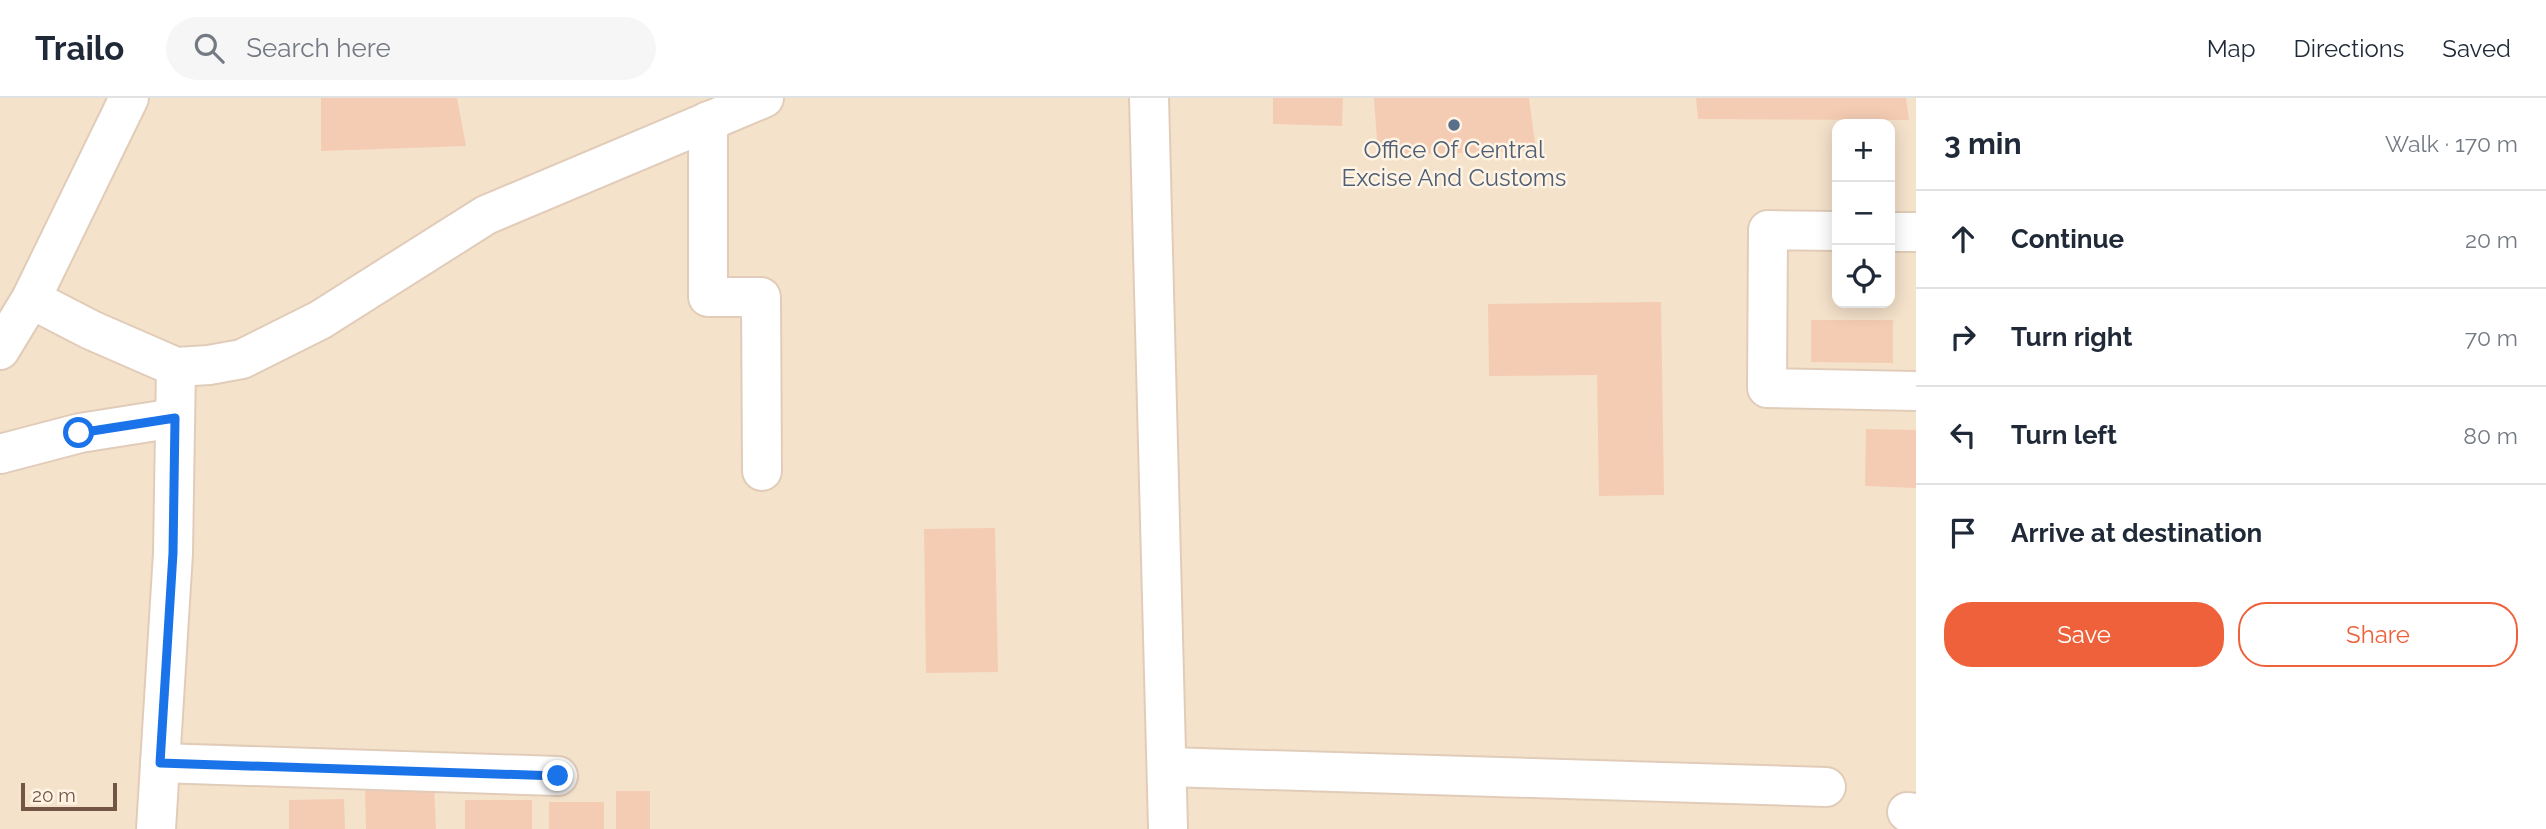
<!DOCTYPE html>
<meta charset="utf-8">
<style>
body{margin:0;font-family:Raleway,sans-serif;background:#f6f6f7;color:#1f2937}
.controls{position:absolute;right:21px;top:21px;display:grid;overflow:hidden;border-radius:14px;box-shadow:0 4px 18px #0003}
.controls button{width:63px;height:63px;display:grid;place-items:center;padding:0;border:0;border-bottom:2px solid #e0e1e3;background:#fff;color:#1f2937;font:35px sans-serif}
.scale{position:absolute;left:21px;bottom:18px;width:96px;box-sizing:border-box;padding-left:7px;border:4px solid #735545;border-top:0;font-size:19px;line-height:24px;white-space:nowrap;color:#735545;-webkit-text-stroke:5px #fff4e4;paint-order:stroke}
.stop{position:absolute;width:21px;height:21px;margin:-16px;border:5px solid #1a73e8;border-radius:50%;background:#fff}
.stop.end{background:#1a73e8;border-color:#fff;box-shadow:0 2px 7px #0008}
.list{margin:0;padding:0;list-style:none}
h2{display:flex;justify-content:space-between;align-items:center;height:91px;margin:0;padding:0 28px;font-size:30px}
h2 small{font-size:23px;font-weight:400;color:#747a83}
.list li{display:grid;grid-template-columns:46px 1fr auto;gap:21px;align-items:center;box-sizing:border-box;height:98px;padding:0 28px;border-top:2px solid #e0e1e3}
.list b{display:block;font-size:26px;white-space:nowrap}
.list em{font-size:23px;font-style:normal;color:#747a83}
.actions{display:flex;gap:14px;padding:21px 28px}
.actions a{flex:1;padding:16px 0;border:2px solid #ef613a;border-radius:28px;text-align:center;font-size:24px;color:#ef613a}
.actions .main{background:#ef613a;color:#fff}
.icon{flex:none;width:38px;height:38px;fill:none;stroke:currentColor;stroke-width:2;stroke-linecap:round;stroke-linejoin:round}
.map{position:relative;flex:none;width:1916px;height:731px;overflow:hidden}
header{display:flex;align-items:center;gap:42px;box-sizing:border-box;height:98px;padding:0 35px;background:#fff;border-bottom:2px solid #e0e1e3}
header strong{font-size:33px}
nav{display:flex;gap:38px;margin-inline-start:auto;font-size:24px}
.search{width:490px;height:63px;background:#f6f6f7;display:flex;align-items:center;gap:18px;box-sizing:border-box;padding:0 24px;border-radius:38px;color:#747a83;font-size:26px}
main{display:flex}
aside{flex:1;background:#fff}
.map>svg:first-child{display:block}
.residential{fill:#f5e2cb;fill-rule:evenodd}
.building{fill:#f4ccb3}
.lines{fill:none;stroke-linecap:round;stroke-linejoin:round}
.minor-casing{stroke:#e1ccb9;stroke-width:42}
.minor{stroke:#fff;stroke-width:38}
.route{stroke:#1a73e8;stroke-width:9}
.service-dot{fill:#5c6f8a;stroke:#fff4e4;stroke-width:2.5}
.labels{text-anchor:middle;stroke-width:5;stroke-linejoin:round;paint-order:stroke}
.service-label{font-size:24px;fill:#4e5e75;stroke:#fff4e4}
</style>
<header>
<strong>Trailo</strong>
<div class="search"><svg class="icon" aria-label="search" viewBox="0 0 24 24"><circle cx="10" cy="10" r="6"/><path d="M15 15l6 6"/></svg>Search here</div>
<nav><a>Map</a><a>Directions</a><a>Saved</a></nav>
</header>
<main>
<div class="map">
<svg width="1916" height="731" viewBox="0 0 1916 731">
<rect width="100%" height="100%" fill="#fdf0dd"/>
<path class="residential" d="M0 0H1916V731H0ZM1837 26H1890V205H1837Z"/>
<g class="building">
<polygon points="321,0 457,0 466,48 321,53"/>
<polygon points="1273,0 1343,0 1342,28 1273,26"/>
<polygon points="1374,0 1529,0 1536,53 1378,57"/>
<polygon points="1696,0 1906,0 1909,22 1698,21"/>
<polygon points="1661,204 1664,397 1599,398 1597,277 1489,278 1488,206"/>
<polygon points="1811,222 1893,222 1893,265 1811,264"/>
<polygon points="1866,331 1916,332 1916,390 1865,388"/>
<polygon points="995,430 998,574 926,575 924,431"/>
<polygon points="434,688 436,731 366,731 365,690"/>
<rect x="616" y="693" width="34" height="38"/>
<polygon points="344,701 345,731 289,731 289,702"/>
<rect x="465" y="702" width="67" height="29"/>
<rect x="549" y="704" width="55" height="27"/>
</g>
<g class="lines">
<g class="minor-casing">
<g id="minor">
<polyline points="1149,0 1168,731"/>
<polyline points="708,23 708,199 761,199 762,373"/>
<polyline points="1837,133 1768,132 1767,290 1916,293"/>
<polyline points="1890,134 1916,134"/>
<polyline points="31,201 91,232 176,269 209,267 242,261 320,222 486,117 764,0"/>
<polyline points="0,252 31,201 129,0"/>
<polyline points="0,356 80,335 175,320"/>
<polyline points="160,665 558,678"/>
<polyline points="1168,669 1826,689"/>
<polyline points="1907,714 1916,715"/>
<polyline points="156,731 173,455 176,269"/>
</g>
</g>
<use href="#minor" class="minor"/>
</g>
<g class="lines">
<polyline class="route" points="79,335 175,320 173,455 160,665 558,678"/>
</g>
<circle class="service-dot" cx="1454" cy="27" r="7"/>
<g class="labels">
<g class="service-label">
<text x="1454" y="60">Office Of Central<tspan x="1454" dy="28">Excise And Customs</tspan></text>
</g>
</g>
</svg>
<div class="controls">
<button>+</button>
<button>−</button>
<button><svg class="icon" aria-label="locate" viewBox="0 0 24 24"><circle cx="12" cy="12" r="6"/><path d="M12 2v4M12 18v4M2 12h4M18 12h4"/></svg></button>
</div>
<div class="scale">20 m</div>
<div class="stop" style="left:79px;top:335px"></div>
<div class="stop end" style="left:558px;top:678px"></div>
</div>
<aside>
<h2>3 min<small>Walk · 170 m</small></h2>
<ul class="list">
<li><svg class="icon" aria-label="ahead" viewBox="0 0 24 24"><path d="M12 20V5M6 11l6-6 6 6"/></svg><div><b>Continue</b></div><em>20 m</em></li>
<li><svg class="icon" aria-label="right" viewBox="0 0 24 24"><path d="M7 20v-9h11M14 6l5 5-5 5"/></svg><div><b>Turn right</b></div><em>70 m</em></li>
<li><svg class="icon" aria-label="left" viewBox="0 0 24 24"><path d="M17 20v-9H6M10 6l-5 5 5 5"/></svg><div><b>Turn left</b></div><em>80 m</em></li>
<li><svg class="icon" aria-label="arrive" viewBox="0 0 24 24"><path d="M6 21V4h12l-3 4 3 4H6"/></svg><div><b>Arrive at destination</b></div></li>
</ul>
<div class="actions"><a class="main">Save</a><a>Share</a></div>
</aside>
</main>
